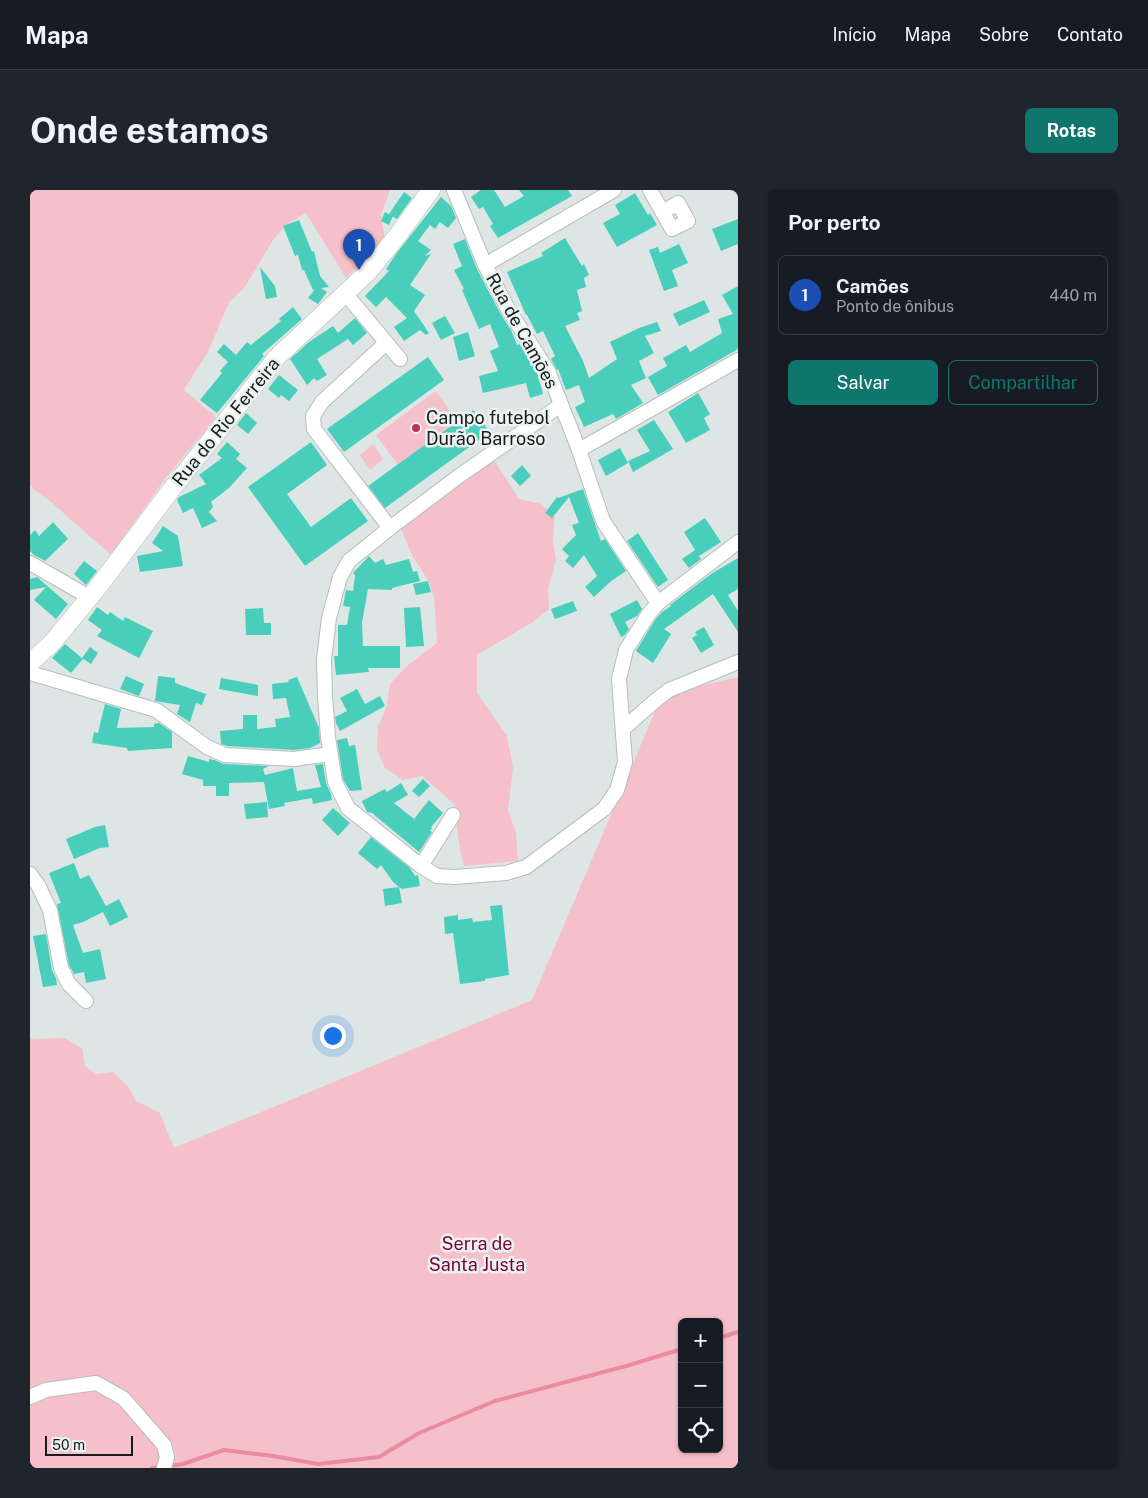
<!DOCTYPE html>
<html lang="pt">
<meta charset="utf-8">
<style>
body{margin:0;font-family:"Public Sans",sans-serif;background:#20242c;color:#f1f3f6}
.controls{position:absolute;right:15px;bottom:15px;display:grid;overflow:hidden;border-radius:8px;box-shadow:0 1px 4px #0004}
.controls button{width:45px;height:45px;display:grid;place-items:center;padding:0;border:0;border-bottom:1px solid #363941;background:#171b24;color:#f1f3f6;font:25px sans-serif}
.scale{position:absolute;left:15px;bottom:12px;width:88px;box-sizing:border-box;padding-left:5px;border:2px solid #181b1a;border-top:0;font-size:14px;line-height:18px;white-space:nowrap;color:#181b1a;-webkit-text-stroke:4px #eaf3f1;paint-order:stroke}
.you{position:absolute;left:302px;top:845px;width:18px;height:18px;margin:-12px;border:4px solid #fff;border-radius:50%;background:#1a73e8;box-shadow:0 0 0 8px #1a73e833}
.badge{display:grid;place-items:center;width:32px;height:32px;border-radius:50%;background:#0f766e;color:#fff;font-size:16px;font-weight:700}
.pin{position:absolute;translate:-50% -41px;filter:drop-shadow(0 1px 2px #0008)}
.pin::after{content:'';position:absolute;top:26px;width:18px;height:15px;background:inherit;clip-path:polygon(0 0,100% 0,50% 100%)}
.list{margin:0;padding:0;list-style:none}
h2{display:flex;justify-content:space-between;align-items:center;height:65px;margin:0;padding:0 20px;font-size:21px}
h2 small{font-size:16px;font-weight:400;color:#9ea1a6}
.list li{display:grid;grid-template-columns:32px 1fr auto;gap:15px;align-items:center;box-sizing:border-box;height:80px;margin:0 10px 10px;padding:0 10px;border:1px solid #363941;border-radius:8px}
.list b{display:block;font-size:19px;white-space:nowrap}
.list p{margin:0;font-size:16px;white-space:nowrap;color:#9ea1a6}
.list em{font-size:16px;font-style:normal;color:#9ea1a6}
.actions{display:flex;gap:10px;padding:15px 20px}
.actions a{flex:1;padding:11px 0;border:1px solid #0f766e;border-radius:8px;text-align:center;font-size:18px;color:#0f766e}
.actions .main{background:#0f766e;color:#fff}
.icon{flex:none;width:28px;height:28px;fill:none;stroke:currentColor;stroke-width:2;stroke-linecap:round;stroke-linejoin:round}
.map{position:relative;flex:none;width:708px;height:1278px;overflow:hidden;border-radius:8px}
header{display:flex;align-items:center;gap:30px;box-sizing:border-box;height:70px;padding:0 25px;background:#171b24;border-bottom:1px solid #363941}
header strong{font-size:24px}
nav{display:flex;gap:28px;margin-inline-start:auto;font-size:18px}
.intro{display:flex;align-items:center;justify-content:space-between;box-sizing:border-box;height:120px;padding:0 30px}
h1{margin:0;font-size:35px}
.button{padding:12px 22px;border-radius:8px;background:#0f766e;color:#fff;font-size:18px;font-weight:700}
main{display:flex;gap:30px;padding:0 30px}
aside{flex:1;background:#171b24;border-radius:8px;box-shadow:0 1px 4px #0004}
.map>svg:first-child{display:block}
.green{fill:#f6c0ca;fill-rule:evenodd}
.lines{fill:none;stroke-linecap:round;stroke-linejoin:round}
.stream{stroke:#ea8ba1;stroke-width:4}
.building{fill:#49cebb}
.minor-casing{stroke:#b6bebd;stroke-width:16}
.tertiary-casing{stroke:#b6bebd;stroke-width:19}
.minor{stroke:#fff;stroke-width:14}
.tertiary{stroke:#fff;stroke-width:18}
.poi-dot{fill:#bf3160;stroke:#eaf3f1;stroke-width:2}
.labels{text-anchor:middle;stroke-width:5;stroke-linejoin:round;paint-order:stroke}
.street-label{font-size:18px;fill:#181b1a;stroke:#eaf3f1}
.poi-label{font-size:18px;fill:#181b1a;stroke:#eaf3f1;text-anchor:start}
.park-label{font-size:18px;fill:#7b0435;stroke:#eaf3f1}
</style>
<header>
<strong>Mapa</strong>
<nav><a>Início</a><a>Mapa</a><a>Sobre</a><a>Contato</a></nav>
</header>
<div class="intro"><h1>Onde estamos</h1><a class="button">Rotas</a></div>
<main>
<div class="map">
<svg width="708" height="1278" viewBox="0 0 708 1278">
<rect width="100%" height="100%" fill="#dde6e4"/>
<g class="green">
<polygon points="0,0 360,0 351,25 355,50 316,88 276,23 257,34 243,50 215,97 199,112 178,162 154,200 186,227 135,289 81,365 21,312 3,299 0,294"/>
<polygon points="406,201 427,231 368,275 346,245"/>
<polygon points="343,254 353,269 340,280 330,265"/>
<polygon points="464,270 489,309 511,314 525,327 523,350 526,370 518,398 519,419 503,432 447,465 447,503 477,546 483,578 478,620 486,643 488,671 434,676 430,661 424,614 392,586 373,590 355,578 347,560 348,537 357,515 360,494 377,476 407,453 404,407 399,392 382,365 370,336 407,308"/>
<path d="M708 487V1278H0V849L34 848 52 858 55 876 66 884 83 882 100 899 106 911 130 923 144 958 502 810 632 505ZM652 1132H689V1259H652Z"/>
</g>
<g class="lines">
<g class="stream">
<polyline points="689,1148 708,1142"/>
<polyline points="138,1276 153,1274 194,1260 243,1266 288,1274 349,1267 389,1243 465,1211 596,1176 652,1159"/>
<polyline points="122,1278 132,1277"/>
</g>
</g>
<g class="building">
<polygon points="451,0 464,0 475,17 494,6 489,0 538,0 542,6 468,48 460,36 463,34 453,17 449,19 441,7"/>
<polygon points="374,2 382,8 367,29 359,24"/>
<polygon points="605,3 618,25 620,23 627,35 587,57 573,33 590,24 585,15"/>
<polygon points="411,7 421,16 426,28 418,38 410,32 405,39 400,35 388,51 401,60 395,66 401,64 380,95 395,105 384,121 399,143 396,145 390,140 374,151 364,137 377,128 356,107 346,117 335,106 359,81 356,79 366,64"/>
<polygon points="355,22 363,26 359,35 351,31"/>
<polygon points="708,29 708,54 691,61 682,39"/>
<polygon points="269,30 282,62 284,61 290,86 299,97 291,98 297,102 288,114 278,108 285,99 283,100 274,80 272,80 268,65 265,66 253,36"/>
<polygon points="535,48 552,76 554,74 559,85 554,88 556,97 547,100 552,121 547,123 550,130 535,136 553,171 559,188 587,169 580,152 609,138 627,132 631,141 615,146 624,163 609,171 616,188 601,195 613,213 586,229 583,224 554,237 545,217 555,212 549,195 536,200 528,179 527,180 521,169 525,166 513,141 507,144 497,125 496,125 477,82 513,66 511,63"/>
<polygon points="435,49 447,79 470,123 481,140 487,155 490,154 497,165 501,176 504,175 506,179 513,204 500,208 496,193 453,203 449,186 468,181 460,161 469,157 460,134 449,139 432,100 434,99 424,80 432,76 423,54"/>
<polygon points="649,54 658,73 642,80 648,96 634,101 619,60 628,57 630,63"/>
<polygon points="230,77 245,96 247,107 236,109"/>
<polygon points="708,96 708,159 628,205 618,187 637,176 633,168 656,155 660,162 692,143 688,129 703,124 692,105"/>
<polygon points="674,110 680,122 649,136 643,124"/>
<polygon points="263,117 272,129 232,164 234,166 187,223 170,210 192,183 190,181 198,172 187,162 194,154 206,165 217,152 221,155 251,131 249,129"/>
<polygon points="415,126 425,143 411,150 402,133"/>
<polygon points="325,128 337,143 323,155 318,149 287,169 297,185 287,191 284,188 277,195 260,169 279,152 303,136 308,143"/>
<polygon points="438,142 445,166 429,171 423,147"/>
<polygon points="398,167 414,190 314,262 297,239"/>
<polygon points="249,185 268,200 259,211 251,205 249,208 238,199"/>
<polygon points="668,203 680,224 674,228 680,240 656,253 638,222"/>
<polygon points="443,220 460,242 355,318 338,296"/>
<polygon points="216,223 227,233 218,244 207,235"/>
<polygon points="624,230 643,259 603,282 598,271 620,261 607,240"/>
<polygon points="197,252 210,264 206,269 217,278 200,297 181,312 183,317 179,322 187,331 172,338 163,318 153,323 147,310 149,307 176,294 169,285 192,268 187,264"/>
<polygon points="281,252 297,275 257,304 281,337 321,308 338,331 275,376 218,297"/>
<polygon points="590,258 598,273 576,286 568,270"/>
<polygon points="492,275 501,286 490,296 481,286"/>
<polygon points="553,299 571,351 575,349 596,381 580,392 564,407 555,397 567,386 554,365 543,378 535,371 539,366 532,359 546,345 542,335 549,333 539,307 522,328 515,323 527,307 528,308"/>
<polygon points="675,328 691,352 669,366 671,369 659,378 652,369 665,360 654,342"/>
<polygon points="23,332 38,349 15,371 4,365 0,361 0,345 5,340 9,346"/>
<polygon points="133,336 148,346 153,376 110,382 107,366 133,361 122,353"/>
<polygon points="608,343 638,390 628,397 597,351"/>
<polygon points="339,366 345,373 353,369 356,375 379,369 383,382 387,381 390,391 362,398 362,400 338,399 332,432 333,456 370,456 370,478 338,478 339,482 306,485 304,466 308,466 308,435 317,435 320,417 313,416 316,400 323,401 325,385 323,383"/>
<polygon points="708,368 708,399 698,405 708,421 708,442 683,404 634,439 641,444 623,473 606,461 625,430 632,422 641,416 640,415 681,384"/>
<polygon points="54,371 67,381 56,395 44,384"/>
<polygon points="7,387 38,414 26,429 4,410 16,397 0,400 0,389"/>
<polygon points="398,391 401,402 386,405 383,394"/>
<polygon points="607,410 612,419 607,426 595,432 599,439 595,445 591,447 580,424"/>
<polygon points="543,411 547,421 525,429 521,419"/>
<polygon points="67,417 78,425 80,422 93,431 95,427 123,441 109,468 67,446 72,440 58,430"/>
<polygon points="390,417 394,456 376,457 374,418"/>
<polygon points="233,418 234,433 241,433 241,445 216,445 215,419"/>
<polygon points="674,437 684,455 671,463 662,448 667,445 665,442"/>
<polygon points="35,454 53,469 41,483 22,468"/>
<polygon points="60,457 68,463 61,474 52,468"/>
<polygon points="96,486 114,494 109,506 90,499"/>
<polygon points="128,486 145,488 145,493 176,504 172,515 166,513 160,532 147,524 150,515 125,511"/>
<polygon points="267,487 289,538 290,553 280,558 264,560 197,556 191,554 190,541 213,539 213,525 227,525 227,539 246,537 245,529 260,527 256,508 243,509 242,494 259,492 258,490"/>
<polygon points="191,488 228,495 228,506 189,499"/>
<polygon points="327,499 335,514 350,506 355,516 310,541 306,533 305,527 317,521 310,508"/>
<polygon points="75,514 91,519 87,538 124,537 124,534 129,533 142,542 142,558 98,561 97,558 62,553 64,542 68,543"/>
<polygon points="317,548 319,556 325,555 332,600 320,601 313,589 307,550"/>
<polygon points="158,566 179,572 179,569 184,570 194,574 239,576 233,579 235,585 263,578 267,601 291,597 285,575 293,574 296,593 301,604 302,610 283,614 282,608 254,613 255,616 239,619 234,592 199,593 199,606 186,606 186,596 173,596 173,590 152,584"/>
<polygon points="393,589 400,596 389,607 382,601"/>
<polygon points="371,593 378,605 364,613 384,629 399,610 413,623 401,637 402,638 400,641 402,642 389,662 342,623 337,622 332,611 355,599 357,602"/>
<polygon points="237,612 238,627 216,629 214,614"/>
<polygon points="303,618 320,633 308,646 292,630"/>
<polygon points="75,635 79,657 70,658 44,669 36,649 65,637"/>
<polygon points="341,647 380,678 385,686 388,685 390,696 372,699 369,697 372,713 355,716 353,699 369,697 363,692 351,675 347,679 328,663"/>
<polygon points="44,673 50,689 59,685 76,716 89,709 98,727 80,736 73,722 53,732 43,735 53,763 70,759 76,789 56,793 54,782 44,784 39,775 27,714 31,713 19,683"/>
<polygon points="472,715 479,785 455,789 455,791 430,794 423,743 415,744 414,727 428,725 428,730 442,728 443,732 462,730 460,716"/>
<polygon points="16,744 22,780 26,788 27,795 13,797 3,746"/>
</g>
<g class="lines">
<g class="minor-casing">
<g id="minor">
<polyline points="424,0 455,75 478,119 518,181 549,260 573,331 628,413"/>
<polyline points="620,0 642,39 658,31 648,13 633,22"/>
<polyline points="455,75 584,0"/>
<polyline points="315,103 370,169"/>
<polyline points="356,153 292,212 283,226 284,239 360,338"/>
<polyline points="531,215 429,286 360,338 319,371 310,387 299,428 294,469 295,506 298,547 305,592 318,618 391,676 407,686 425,687 476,683 496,677 574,619 587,600 595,572 589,489 596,460 618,425 628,413 708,352"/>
<polyline points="549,260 708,170"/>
<polyline points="0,373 59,407"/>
<polyline points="0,483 126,520 177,557 195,565 264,569 300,564"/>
<polyline points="593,539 626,510 639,500 708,472"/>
<polyline points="391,676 423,625"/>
<polyline points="0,684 8,695 20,720 31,778 39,794 56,811"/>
<polyline points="0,1207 16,1200 66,1193 93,1208 134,1255 137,1267 134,1278"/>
</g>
</g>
<g class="tertiary-casing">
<polyline id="tertiary" points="0,473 21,454 69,396 141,300 247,167 337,83 368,45 401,0"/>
</g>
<use href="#minor" class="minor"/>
<use href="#tertiary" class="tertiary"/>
</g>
<circle class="poi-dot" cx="386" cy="238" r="5"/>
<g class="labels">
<g class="street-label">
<text transform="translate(492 141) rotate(61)" y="6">Rua de Camões</text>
<text transform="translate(196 232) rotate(-51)" y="6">Rua do Rio Ferreira</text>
</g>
<g class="poi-label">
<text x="396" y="234">Campo futebol<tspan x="396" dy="21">Durão Barroso</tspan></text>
</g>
<g class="park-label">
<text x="447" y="1060">Serra de<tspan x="447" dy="21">Santa Justa</tspan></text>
</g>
</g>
</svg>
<div class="controls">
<button>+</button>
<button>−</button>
<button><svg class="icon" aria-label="locate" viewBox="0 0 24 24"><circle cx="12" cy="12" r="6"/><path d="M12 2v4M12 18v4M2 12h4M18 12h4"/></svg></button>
</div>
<div class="scale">50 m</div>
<div class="you"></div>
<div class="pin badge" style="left:329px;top:80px;background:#1a4fb4">1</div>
</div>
<aside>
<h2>Por perto<small></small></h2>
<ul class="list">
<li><span class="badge" style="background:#1a4fb4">1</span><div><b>Camões</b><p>Ponto de ônibus</p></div><em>440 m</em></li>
</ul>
<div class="actions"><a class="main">Salvar</a><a>Compartilhar</a></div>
</aside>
</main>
